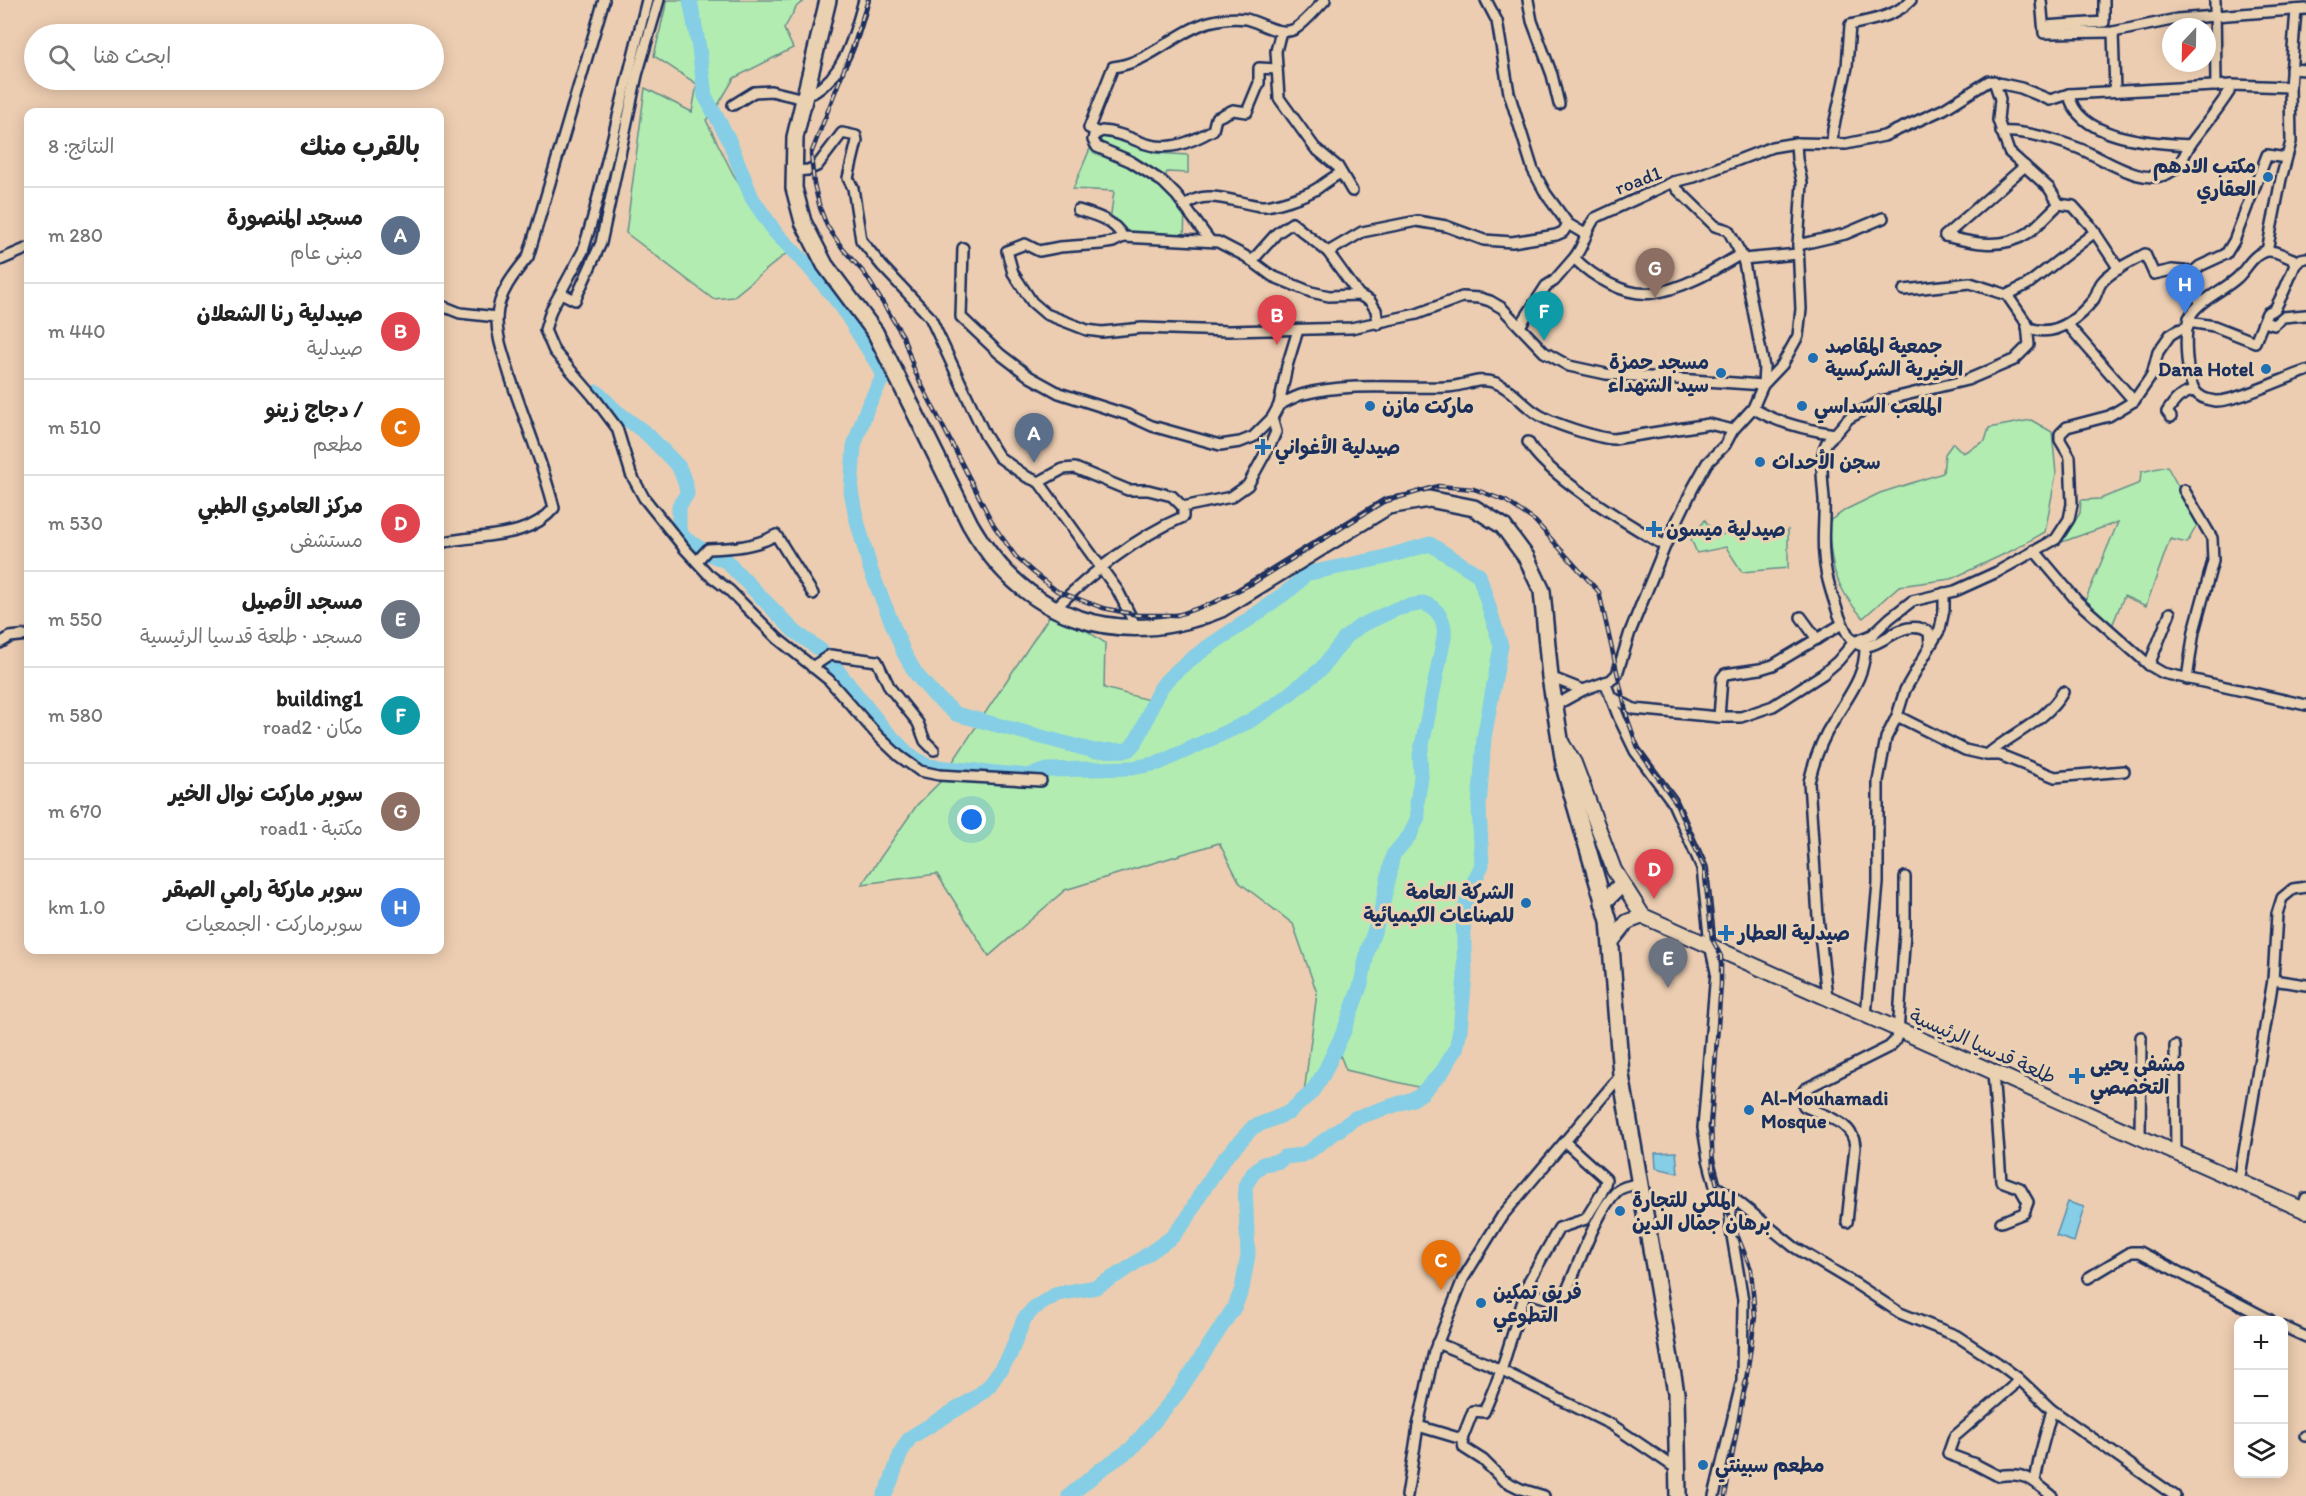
<!DOCTYPE html>
<html lang="ar">
<meta charset="utf-8">
<style>
body{margin:0;font-family:Itim,"Playpen Sans Arabic",sans-serif;background:#f2f2f2;color:#222;direction:rtl}
.controls{position:absolute;right:18px;bottom:18px;display:grid;overflow:hidden;border-radius:12px;box-shadow:0 3px 15px #0003}
.controls button{width:54px;height:54px;display:grid;place-items:center;padding:0;border:0;border-bottom:2px solid #e0e0e0;background:#fff;color:#222;font:30px sans-serif}
.compass{position:absolute;left:2162px;top:18px;width:54px;height:54px;border-radius:50%;background:#fff;box-shadow:0 3px 15px #0003;rotate:202deg}
.you{position:absolute;left:972px;top:820px;width:21px;height:21px;margin:-15px;border:4px solid #fff;border-radius:50%;background:#1a73e8;box-shadow:0 0 0 9px #1a73e833}
.badge{display:grid;place-items:center;width:39px;height:39px;border-radius:50%;background:#1f6fb2;color:#fff;font-size:20px;font-weight:700}
.pin{position:absolute;translate:-50% -50px;filter:drop-shadow(0 2px 3px #0008)}
.pin::after{content:'';position:absolute;top:32px;width:21px;height:18px;background:inherit;clip-path:polygon(0 0,100% 0,50% 100%)}
.list{margin:0;padding:0;list-style:none}
h2{display:flex;justify-content:space-between;align-items:center;height:78px;margin:0;padding:0 24px;font-size:26px}
h2 small{font-size:20px;font-weight:400;color:#767676}
.list li{display:grid;grid-template-columns:39px 1fr auto;gap:18px;align-items:center;box-sizing:border-box;height:96px;padding:0 24px;border-top:2px solid #e0e0e0}
.list b{display:block;font-size:22px;white-space:nowrap}
.list p{margin:0;font-size:20px;white-space:nowrap;color:#767676}
.list em{font-size:20px;font-style:normal;color:#767676}
.icon{flex:none;width:33px;height:33px;fill:none;stroke:currentColor;stroke-width:2;stroke-linecap:round;stroke-linejoin:round}
.map{position:relative;flex:none;width:2306px;height:1496px;overflow:hidden;direction:ltr}
.search{position:absolute;background:#fff;box-shadow:0 3px 15px #0003;left:24px;top:24px;width:420px;height:66px;display:flex;align-items:center;gap:15px;box-sizing:border-box;padding:0 21px;border-radius:33px;color:#767676;font-size:22px}
.panel{position:absolute;background:#fff;box-shadow:0 3px 15px #0003;left:24px;top:108px;width:420px;height:846px;border-radius:12px;direction:rtl}
.map>svg:first-child{display:block}
.green{fill:#b2ecb1;stroke:#668e88;stroke-width:1.5}
.water{fill:#85cee5;stroke:#5b8eaf;stroke-width:1.5}
.lines{fill:none;stroke-linecap:round;stroke-linejoin:round}
.river{stroke:#85cee5;stroke-width:15}
.minor-casing{stroke:#1b2f5e;stroke-width:14}
.secondary-casing{stroke:#1b2f5e;stroke-width:18}
.primary-casing{stroke:#1b2f5e;stroke-width:20}
.minor{stroke:#e9d1b1;stroke-width:9}
.secondary{stroke:#e9d1b1;stroke-width:14}
.primary{stroke:#e9d1b1;stroke-width:15}
.rail-casing{stroke:#1b2f5e;stroke-width:4.5}
.rail{stroke:#e9d1b1;stroke-width:2;stroke-dasharray:7;stroke-linecap:butt}
.poi-dot{fill:#1f6fb2;stroke:#e9d1b1;stroke-width:2}
.labels{text-anchor:middle;stroke-width:6;stroke-linejoin:round;paint-order:stroke}
.poi-label{font-size:20px;font-weight:bold;fill:#1b2f5e;stroke:#e9d1b1;text-anchor:start}
.street-label{font-size:20px;fill:#1b2f5e;stroke:#e9d1b1}
</style>
<div class="map">
<svg width="2306" height="1496" viewBox="0 0 2306 1496">
<rect width="100%" height="100%" fill="#eccdb1"/>
<filter id="ink" filterUnits="userSpaceOnUse"><feTurbulence type="fractalNoise" baseFrequency=".0167" numOctaves="2"/><feDisplacementMap in="SourceGraphic" scale="12" xChannelSelector="R" yChannelSelector="G"/><feConvolveMatrix kernelMatrix="1 2 1 2 8 2 1 2 1" color-interpolation-filters="sRGB"/></filter>
<g filter="url(#ink)">
<g class="green">
<polygon points="667,0 806,0 797,6 784,29 793,48 734,78 717,107 706,120 733,174 768,232 788,252 733,297 713,299 626,233 645,88 692,112 697,84 654,56"/>
<polygon points="1097,132 1130,140 1154,153 1188,155 1188,173 1167,172 1163,182 1185,207 1184,240 1123,237 1110,222 1114,191 1073,189"/>
<path d="M2031 420 2052 432 2056 474 2045 532 2013 550 1951 579 1899 586 1863 618C1833 585 1831 564 1828 522L1847 509 1880 493 1943 473 1945 454 1953 443 1963 453 1985 441 1989 428Z"/>
<polygon points="2167,466 2198,523 2187,543 2170,539 2146,606 2124,596 2112,626 2085,601 2118,522 2062,542 2080,513 2081,500 2100,499 2140,483 2141,472"/>
<polygon points="1705,520 1716,538 1729,531 1775,536 1788,530 1788,568 1742,572 1726,547 1697,553 1691,539"/>
<polygon points="1430,544 1479,575 1501,646 1484,745 1479,808 1482,865 1471,888 1463,916 1464,982 1460,1030 1449,1062 1426,1089 1346,1070 1336,1045 1303,1101 1317,993 1293,924 1240,883 1219,843 1065,890 989,956 937,874 862,884 917,805 949,773 946,772 1054,609 1105,643 1104,688 1152,701 1163,683 1210,645 1270,603 1305,574"/>
</g>
<g class="water">
<polygon points="1676,1152 1678,1173 1656,1168 1655,1153"/>
<polygon points="2068,1202 2084,1207 2074,1242 2056,1236"/>
</g>
<g class="lines">
<g class="river">
<path d="M690 0 699 48 705 96 728 138 752 198 775 232 809 267 842 307 884 375 867 408 854 446 851 491 856 517 871 571 904 653 916 674 935 696 956 714 1094 751 1128 750C1148 733 1148 698 1169 678 1199 649 1237 630 1270 604 1282 594 1296 588 1305 574L1382 558 1430 544 1479 575 1501 646 1484 738 1479 808 1482 865 1471 888 1463 916 1465 976 1460 1030 1456 1049 1442 1072 1422 1093 1413 1099 1355 1118 1311 1150 1302 1155 1284 1157 1280 1161 1263 1164 1254 1172 1245 1186 1248 1255 1242 1289 1235 1306 1178 1393 1131 1449 1100 1470 1069 1496"/>
<path d="M597 392 616 411 647 434 679 467 686 485 687 494 679 506V528L683 537 707 553 726 561 794 631 822 651 883 728 909 755 927 766 1028 776 1048 770 1132 768 1159 763 1248 722 1279 702 1321 669 1345 638 1360 626 1396 609 1423 603C1439 608 1446 622 1444 638L1420 755 1421 777 1417 803 1418 817 1410 835 1393 855 1381 912 1368 949 1361 984 1344 1031 1323 1075 1311 1093 1288 1113 1253 1127 1223 1160 1201 1193 1187 1219 1172 1237 1124 1271 1096 1287 1057 1294 1034 1308 1024 1319 1009 1357 989 1386 975 1398 911 1437C896 1454 896 1476 884 1496"/>
</g>
<g class="minor-casing">
<g id="minor">
<polyline points="647,0 593,217 583,251 551,310 545,330 554,351 593,396 617,428 631,474 644,498 685,549 708,574 729,590 778,639 829,680 878,736 899,756 920,771 939,775 1041,781"/>
<polyline points="1486,0 1497,21 1509,93 1533,170 1546,194 1568,224 1585,234"/>
<polyline points="1528,0 1532,21 1552,75 1559,104"/>
<polyline points="2041,0 2044,33 2113,32 2177,19 2306,9"/>
<polyline points="2215,0 2216,86"/>
<polyline points="2044,26 2104,22 2104,0"/>
<polyline points="1281,31 1276,51 1279,98 1315,148 1338,167 1352,191"/>
<polyline points="2113,32 2115,91"/>
<polyline points="2291,69 2306,70"/>
<polyline points="1994,81 2000,99 1998,120 2009,152 2049,188 2059,204 2073,206 2090,225 2119,269"/>
<path d="M805 92 813 93C846 73 854 35 864 0"/>
<path d="M2069 94C2077 140 2154 143 2190 145"/>
<polyline points="733,105 754,92 771,91 804,99"/>
<path d="M1097 132 1089 128 1113 67C1149 63 1175 32 1209 22 1220 19 1234 17 1246 19 1260 22 1280 37 1295 29 1306 22 1316 9 1325 0"/>
<path d="M2001 132C2024 130 2056 140 2078 148 2104 158 2145 190 2172 171 2182 165 2184 154 2190 145 2203 127 2217 111 2229 92L2231 85"/>
<path d="M1832 144 1833 130 1847 67 1850 25C1871 20 1895 17 1911 0"/>
<polyline points="794,171 808,170 817,166 842,133 856,136 857,141 848,178 853,188 861,240 882,266 930,317 985,435 999,457 1027,477 1039,482 1063,469 1075,468 1128,490 1148,490 1172,496 1183,507 1231,497 1248,485 1271,443 1276,432 1272,418 1279,405"/>
<polyline points="1673,182 1694,177 1772,147 1796,143 1846,144 1884,136 1944,109 1989,81 2021,88 2050,100 2069,94 2231,85 2290,87"/>
<path d="M1185 207C1202 186 1239 204 1261 206 1272 207 1308 195 1318 188 1326 182 1333 177 1341 173"/>
<path d="M1078 210C1095 215 1114 220 1123 237L1218 242 1245 256 1272 276 1311 292 1329 296 1359 295 1370 301 1376 310 1378 324"/>
<path d="M1945 236C1972 243 2003 250 2028 233 2039 225 2049 213 2059 204"/>
<polyline points="1945,236 2025,166"/>
<polyline points="1123,237 1113,242 1101,244 1060,247 1039,251 1025,244 1007,251 1013,273 1032,302 1046,314 1087,330 1102,332 1142,328 1229,331 1351,328 1417,314 1462,297 1480,298 1490,301 1502,308 1544,352 1569,366 1606,374 1763,385 1782,365 1798,336 1801,309 1798,245 1802,183 1797,159 1796,143"/>
<path d="M1210 241 1177 196 1163 182 1130 161 1097 147 1093 140 1094 135 1102 131C1115 132 1126 136 1138 141 1166 153 1188 144 1213 130L1216 118 1233 110 1247 112 1259 83V68L1277 69"/>
<polyline points="1798,245 1845,234 1883,218"/>
<polyline points="963,248 961,317 1000,354 1030,377 1059,393 1128,415 1152,426 1220,445 1240,442 1253,437 1272,418"/>
<polyline points="2267,251 2281,179 2291,142 2290,87 2296,10"/>
<polyline points="1328,252 1359,295"/>
<path d="M2306 258 2301 259 2295 265 2293 259C2284 256 2276 250 2267 251 2253 253 2246 270 2237 278 2223 291 2195 302 2189 319 2184 336 2186 376 2195 391 2199 397 2208 400 2215 401 2235 402 2284 378 2306 371"/>
<polyline points="1743,259 1798,254"/>
<polyline points="0,260 28,248"/>
<polyline points="1252,261 1277,233 1292,223 1328,252 1362,232 1417,221 1446,226 1484,240 1512,242 1556,235 1563,232 1568,224"/>
<polyline points="561,293 575,300 601,243 637,75 659,0"/>
<polyline points="2007,295 2028,284 2095,232"/>
<polyline points="2200,303 2194,287 2193,272 2200,266 2226,254 2234,241 2267,155 2286,158"/>
<polyline points="440,305 460,313 497,317"/>
<polyline points="2189,318 2195,323 2214,326 2255,342 2267,313 2275,309 2284,291 2295,265"/>
<polyline points="2264,322 2274,325 2283,317 2306,315"/>
<polyline points="2068,325 2134,401"/>
<path d="M1520 326 1546 286 1554 281 1574 258C1592 276 1625 297 1652 293 1684 289 1714 270 1741 254L1728 230 1715 226 1677 189 1673 182 1595 218C1585 231 1585 245 1574 258"/>
<path d="M2027 327C2054 339 2077 320 2094 299 2097 294 2098 287 2102 282 2112 270 2131 262 2145 254L2154 274 2172 270 2193 272"/>
<path d="M1298 330 1287 366 1279 405C1287 401 1296 396 1304 394 1350 382 1399 389 1446 387 1463 387 1479 376 1496 383 1512 389 1522 404 1536 413 1550 423 1597 438 1614 439L1709 424 1733 430"/>
<path d="M1753 408C1776 423 1808 430 1835 434L1849 418 1881 401 1967 380 2014 360 2029 345 2027 324 2007 295 1970 283 1904 290"/>
<path d="M2171 417 2167 412C2175 400 2180 393 2195 391"/>
<path d="M1835 434C1832 437 1827 441 1826 444 1819 457 1823 485 1824 499 1825 518 1822 536 1824 555 1825 575 1832 594 1838 613 1842 622 1846 635 1853 641 1876 661 1898 613 1929 632L1930 645"/>
<path d="M1528 442C1546 476 1630 525 1665 546"/>
<polyline points="1039,482 1118,591 1136,627"/>
<polyline points="2184,490 2212,538 2213,561 2194,631 2187,679"/>
<path d="M440 543C478 533 527 541 554 508 543 463 524 420 510 376 505 358 496 337 497 317 498 294 514 274 528 257L604 0"/>
<polyline points="2034,550 2077,601 2149,665 2163,673 2306,705"/>
<path d="M697 561 708 549C733 548 755 547 776 535L813 594"/>
<path d="M1054 609C1092 573 1134 538 1183 517V507"/>
<polyline points="1801,617 1817,639"/>
<polyline points="0,643 10,637 28,635"/>
<polyline points="2149,665 2170,613"/>
<polyline points="812,667 830,655 877,661 890,688 918,723 925,741 934,750"/>
<polyline points="1550,677 1583,690"/>
<polyline points="1605,682 1619,718 1635,751 1672,801 1702,868 1710,945 1716,972 1703,1128 1708,1159 1715,1186 1732,1197 1730,1224 1743,1300 1742,1380 1714,1496"/>
<polyline points="1611,697 1634,709 1719,717 1741,717 1773,706 1823,674 1838,661 1854,642 1872,635 1890,618 1912,601 1955,591 1997,572 2056,539 2069,519 2072,504 2070,457 2060,440 2060,434 2067,427 2109,416 2134,401 2152,375 2158,352 2170,335 2178,330 2188,327"/>
<polyline points="1554,706 1583,690 1611,680 1617,674 1630,632 1665,546 1693,488 1707,463 1725,445 1733,430 1753,408 1763,385 1764,367 1744,263 1741,254"/>
<polyline points="1897,716 1965,750 1987,755 2000,755 2055,777 2124,771"/>
<polyline points="1719,717 1722,678 1725,674 1760,669 1773,665 1842,624"/>
<path d="M1987 755C2012 733 2046 722 2063 692"/>
<polyline points="2273,980 2306,985"/>
<path d="M1827 997 1818 917 1809 782C1814 761 1821 740 1833 722 1847 697 1866 677 1865 646"/>
<polyline points="1866,1015 1878,883 1878,781 1886,738 1897,716 1905,690 1940,629 1944,610 1944,593"/>
<polyline points="2175,1046 2176,1154"/>
<polyline points="1993,1072 2001,1181 2020,1188 2028,1202 2024,1213 2001,1222"/>
<polyline points="2140,1137 2141,1037"/>
<polyline points="2239,1182 2273,980 2277,914 2282,898 2293,889 2306,887"/>
<polyline points="1732,1197 1794,1247 1856,1284 1900,1313 1957,1336 1998,1363 2018,1378 2052,1410 2175,1496"/>
<polyline points="2302,1209 2306,1198"/>
<path d="M1847 1222 1855 1147C1854 1121 1823 1116 1804 1106L1800 1096 1805 1089 1889 1047 1895 1041 1898 1033 1905 932V877"/>
<polyline points="2088,1278 2131,1252 2140,1252 2270,1320"/>
<path d="M1526 1292 1548 1299 1566 1292C1579 1264 1596 1212 1617 1191 1623 1186 1632 1185 1639 1184"/>
<polyline points="2284,1327 2306,1337"/>
<polyline points="1437,1343 1488,1364 1612,1425 1677,1469"/>
<path d="M2018 1378 2012 1387 1954 1437 1948 1454 1975 1464 1998 1476C2024 1471 2033 1480 2052 1496"/>
<polyline points="1418,1426 1462,1439 1464,1448 1483,1460 1503,1480 1521,1489 1544,1496"/>
<polyline points="2305,1436 2306,1436"/>
<path d="M1462 1439 1473 1411 1484 1412 1501 1371 1529 1281 1559 1228 1586 1219C1592 1207 1605 1192 1606 1179L1565 1142"/>
<polyline points="2035,1481 2040,1455 2052,1410"/>
<polyline points="1407,1496 1418,1426 1434,1352 1463,1279 1502,1216 1621,1075"/>
</g>
</g>
<g class="secondary-casing">
<g id="secondary">
<polyline points="1561,742 1574,763 1614,870 1643,916 2306,1211"/>
<polyline points="1612,941 1627,922 1643,916"/>
</g>
</g>
<g class="primary-casing">
<g id="primary">
<path d="M828 0 795 137 794 188 803 222 825 265 875 332 970 524C1025 620 1119 651 1221 609L1388 506 1429 499 1474 508 1503 526 1526 557 1542 591 1550 677 1565 770 1609 921 1621 1075 1676 1393 1678 1496"/>
<polyline points="1603,903 1622,884"/>
</g>
</g>
<use href="#minor" class="minor"/>
<use href="#secondary" class="secondary"/>
<use href="#primary" class="primary"/>
<g class="rail-casing">
<polyline id="rail" points="868,0 855,41 811,154 814,184 820,208 827,226 843,249 865,274 903,336 915,372 994,526 1016,557 1034,573 1057,591 1103,608 1137,615 1178,615 1215,602 1253,583 1383,502 1438,486 1474,489 1506,501 1535,521 1599,592 1628,720 1639,751 1676,803 1704,868 1712,939 1721,956 1721,984 1711,1124 1713,1168 1717,1185 1751,1269 1755,1317 1748,1368 1725,1496"/>
</g>
<use href="#rail" class="rail"/>
</g>
</g>
<g class="poi-dot">
<circle cx="2268" cy="177" r="6"/>
<circle cx="1813" cy="358" r="6"/>
<circle cx="2266" cy="369" r="6"/>
<circle cx="1721" cy="373" r="6"/>
<circle cx="1370" cy="406" r="6"/>
<circle cx="1802" cy="406" r="6"/>
<path d="M1260 438h6v6h6v6h-6v6h-6v-6h-6v-6h6z"/>
<circle cx="1760" cy="462" r="6"/>
<path d="M1651 520h6v6h6v6h-6v6h-6v-6h-6v-6h6z"/>
<circle cx="1526" cy="903" r="6"/>
<path d="M1723 924h6v6h6v6h-6v6h-6v-6h-6v-6h6z"/>
<path d="M2074 1067h6v6h6v6h-6v6h-6v-6h-6v-6h6z"/>
<circle cx="1749" cy="1110" r="6"/>
<circle cx="1620" cy="1211" r="6"/>
<circle cx="1481" cy="1303" r="6"/>
<circle cx="1703" cy="1465" r="6"/>
</g>
<g class="labels">
<g class="poi-label">
<text x="2256" y="173" text-anchor="end">مكتب الادهم<tspan x="2256" dy="23">العقاري</tspan></text>
<text x="1825" y="353">جمعية المقاصد<tspan x="1825" dy="23">الخيرية الشركسية</tspan></text>
<text x="1709" y="369" text-anchor="end">مسجد حمزة<tspan x="1709" dy="23">سيد الشهداء</tspan></text>
<text x="2254" y="376" text-anchor="end">Dana Hotel</text>
<text x="1382" y="413">ماركت مازن</text>
<text x="1814" y="413">الملعب السداسي</text>
<text x="1275" y="454">صيدلية الأغواني</text>
<text x="1772" y="469">سجن الأحداث</text>
<text x="1666" y="536">صيدلية ميسون</text>
<text x="1514" y="899" text-anchor="end">الشركة العامة<tspan x="1514" dy="23">للصناعات الكيميائية</tspan></text>
<text x="1738" y="940">صيدلية العطار</text>
<text x="2090" y="1071">مشفى يحيى<tspan x="2090" dy="23">التخصصي</tspan></text>
<text x="1761" y="1105">Al-Mouhamadi<tspan x="1761" dy="23">Mosque</tspan></text>
<text x="1632" y="1207">الملكي للتجارة<tspan x="1632" dy="23">برهان جمال الدين</tspan></text>
<text x="1493" y="1299">فريق تمكين<tspan x="1493" dy="23">التطوعي</tspan></text>
<text x="1715" y="1472">مطعم سبينتي</text>
</g>
<g class="street-label">
<text transform="translate(1638 180) rotate(-21)" y="7">road1</text>
<text transform="translate(1983 1046) rotate(24)" y="7">طلعة قدسيا الرئيسية</text>
</g>
</g>
</svg>
<div class="controls">
<button>+</button>
<button>−</button>
<button><svg class="icon" aria-label="layers" viewBox="0 0 24 24"><path d="M12 4l9 5-9 5-9-5zM3 14l9 5 9-5"/></svg></button>
</div>
<svg class="compass" viewBox="-18 -18 36 36"><path d="M0-13l5 13h-10z" fill="#e53935"/><path d="M0 13l5-13h-10z" fill="#767676"/></svg>
<div class="you"></div>
<div class="pin badge" style="left:1034px;top:463px;background:#5c6f8a">A</div>
<div class="pin badge" style="left:1277px;top:345px;background:#e0444e">B</div>
<div class="pin badge" style="left:1441px;top:1290px;background:#e8710a">C</div>
<div class="pin badge" style="left:1654px;top:899px;background:#e0444e">D</div>
<div class="pin badge" style="left:1668px;top:988px;background:#6b7280">E</div>
<div class="pin badge" style="left:1544px;top:341px;background:#0f9aa8">F</div>
<div class="pin badge" style="left:1655px;top:298px;background:#8d6e63">G</div>
<div class="pin badge" style="left:2185px;top:314px;background:#3f7fe0">H</div>
<div class="search"><svg class="icon" aria-label="search" viewBox="0 0 24 24"><circle cx="10" cy="10" r="6"/><path d="M15 15l6 6"/></svg>ابحث هنا</div>
<section class="panel">
<h2>بالقرب منك<small>النتائج: 8</small></h2>
<ul class="list">
<li><span class="badge" style="background:#5c6f8a">A</span><div><b>مسجد المنصورة</b><p>مبنى عام</p></div><em>280 m</em></li>
<li><span class="badge" style="background:#e0444e">B</span><div><b>صيدلية رنا الشعلان</b><p>صيدلية</p></div><em>440 m</em></li>
<li><span class="badge" style="background:#e8710a">C</span><div><b>/ دجاج زينو</b><p>مطعم</p></div><em>510 m</em></li>
<li><span class="badge" style="background:#e0444e">D</span><div><b>مركز العامري الطبي</b><p>مستشفى</p></div><em>530 m</em></li>
<li><span class="badge" style="background:#6b7280">E</span><div><b>مسجد الأصيل</b><p>مسجد · طلعة قدسيا الرئيسية</p></div><em>550 m</em></li>
<li><span class="badge" style="background:#0f9aa8">F</span><div><b>building1</b><p>مكان · road2</p></div><em>580 m</em></li>
<li><span class="badge" style="background:#8d6e63">G</span><div><b>سوبر ماركت نوال الخير</b><p>مكتبة · road1</p></div><em>670 m</em></li>
<li><span class="badge" style="background:#3f7fe0">H</span><div><b>سوبر ماركة رامي الصقر</b><p>سوبرماركت · الجمعيات</p></div><em>1.0 km</em></li>
</ul>
</section>
</div>
